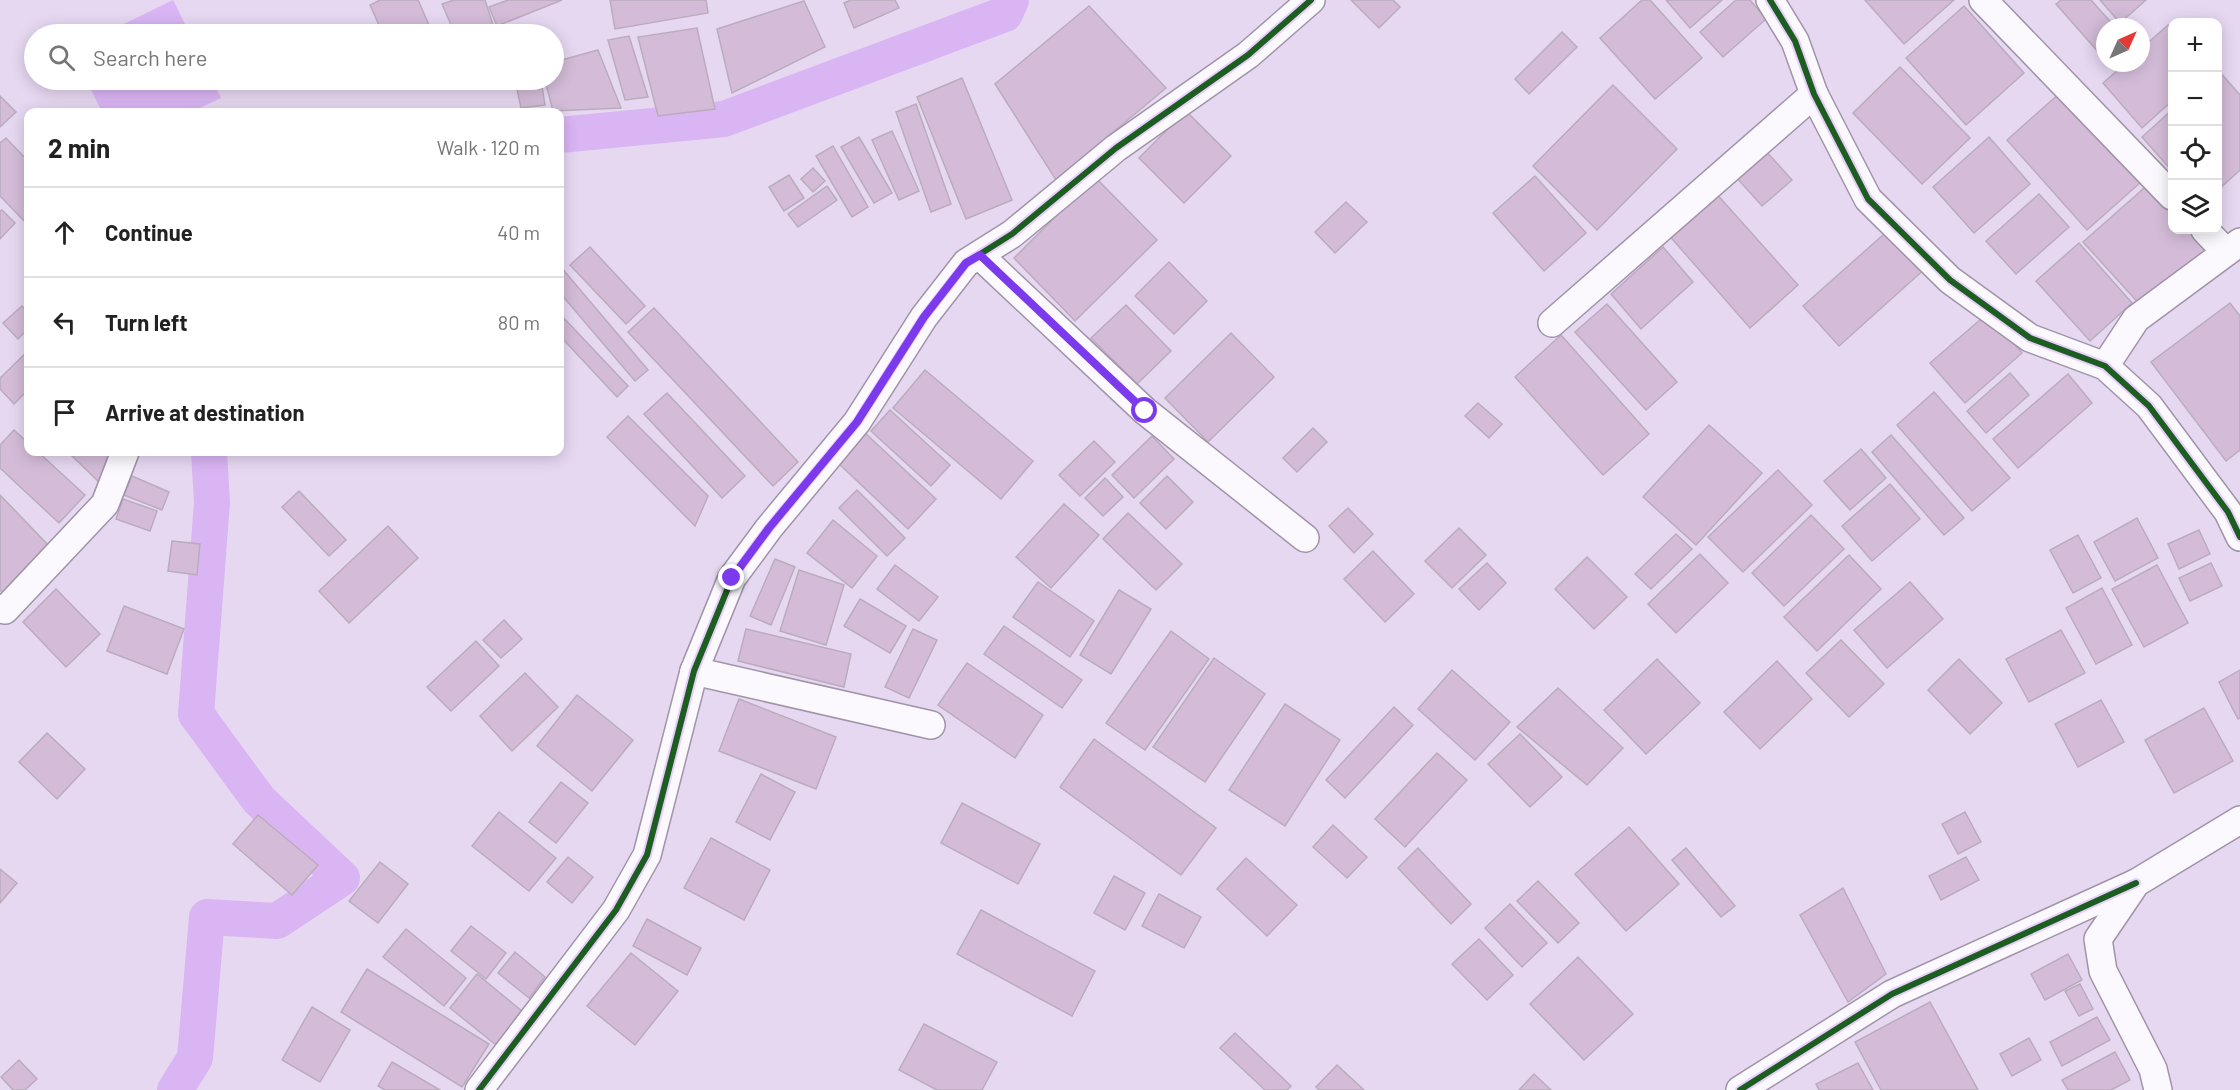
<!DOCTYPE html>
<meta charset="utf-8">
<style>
body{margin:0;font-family:Barlow,sans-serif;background:#f2f2f2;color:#222}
.controls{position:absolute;right:18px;top:18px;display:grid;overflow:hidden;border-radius:12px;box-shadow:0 3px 15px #0003}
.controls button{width:54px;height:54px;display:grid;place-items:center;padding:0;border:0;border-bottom:2px solid #e0e0e0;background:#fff;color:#222;font:30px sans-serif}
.compass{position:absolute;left:2096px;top:18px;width:54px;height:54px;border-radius:50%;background:#fff;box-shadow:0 3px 15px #0003;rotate:45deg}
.stop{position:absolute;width:18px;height:18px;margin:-14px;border:4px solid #7c3aed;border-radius:50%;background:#fff}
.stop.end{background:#7c3aed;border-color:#fff;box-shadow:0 2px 6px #0008}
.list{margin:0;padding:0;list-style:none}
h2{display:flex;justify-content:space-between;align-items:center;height:78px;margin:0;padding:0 24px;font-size:26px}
h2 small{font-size:20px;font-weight:400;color:#767676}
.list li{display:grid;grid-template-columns:39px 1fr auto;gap:18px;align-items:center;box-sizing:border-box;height:90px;padding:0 24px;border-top:2px solid #e0e0e0}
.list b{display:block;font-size:22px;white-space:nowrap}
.list em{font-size:20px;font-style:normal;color:#767676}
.icon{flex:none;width:33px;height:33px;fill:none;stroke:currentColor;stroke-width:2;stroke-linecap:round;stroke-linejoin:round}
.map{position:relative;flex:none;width:2240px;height:1090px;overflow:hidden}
.search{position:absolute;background:#fff;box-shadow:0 3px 15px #0003;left:24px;top:24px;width:540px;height:66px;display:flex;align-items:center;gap:15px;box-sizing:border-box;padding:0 21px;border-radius:33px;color:#767676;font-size:22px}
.panel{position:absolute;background:#fff;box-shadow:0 3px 15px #0003;left:24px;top:108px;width:540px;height:348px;border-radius:12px}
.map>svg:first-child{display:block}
.water{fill:#dab5f4}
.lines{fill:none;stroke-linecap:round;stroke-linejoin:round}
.canal{stroke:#dab5f4;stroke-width:36}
.building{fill:#d4bcd8;stroke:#baacbe;stroke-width:1.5}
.minor-casing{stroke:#a094a8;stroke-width:30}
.minor{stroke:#fbf9fd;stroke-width:27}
.cycleway-casing{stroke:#e8cdfd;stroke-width:10}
.cycleway{stroke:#1b5e20;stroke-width:6}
.route{stroke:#7c3aed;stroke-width:8}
</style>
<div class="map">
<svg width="2240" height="1090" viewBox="0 0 2240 1090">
<rect width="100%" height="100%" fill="#e7d8f2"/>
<g class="water">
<polygon points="173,0 190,34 103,34"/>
<polygon points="86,80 212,80 221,98 191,112 102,112"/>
</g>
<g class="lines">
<g class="canal">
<polyline points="560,135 724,119 1005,14 1011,0"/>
<polyline points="175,1090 195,1058 207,917 277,921 342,878 259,800 196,714 212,502 209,452"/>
</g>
</g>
<g class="building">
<polygon points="380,0 418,0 433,34 383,34 370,5"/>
<polygon points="454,0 485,0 496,34 455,34 442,4"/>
<polygon points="508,0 562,0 497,26 489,7"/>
<polygon points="610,0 706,0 708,13 615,29"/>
<polygon points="851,0 895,0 899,8 854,28 844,3"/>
<polygon points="1351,0 1393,0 1400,7 1379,28"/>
<polygon points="1642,0 1650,0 1702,58 1655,99 1600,38"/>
<polygon points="1666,0 1722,0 1690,28"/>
<polygon points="1736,0 1750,0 1766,19 1723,57 1700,32"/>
<polygon points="1865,0 1954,0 1904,44"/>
<polygon points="2061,0 2091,0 2115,27 2105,27 2105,50 2100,54 2056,4"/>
<polygon points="2100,0 2146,0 2120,23"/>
<polygon points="804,1 825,47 732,93 717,29"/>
<polygon points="1089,6 1166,88 1056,180 995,84"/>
<polygon points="1964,6 2024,73 1966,125 1906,58"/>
<polygon points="2168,25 2172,29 2172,101 2142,128 2103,83 2126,63 2141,63 2141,49"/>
<polygon points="697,28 715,109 658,116 638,37"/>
<polygon points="1562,32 1577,47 1529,94 1515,79"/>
<polygon points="629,36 648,97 625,100 608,40"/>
<polygon points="598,50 621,108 553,111 545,80 554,80 554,62"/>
<polygon points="1900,67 1970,138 1922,184 1853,113"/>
<polygon points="2218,70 2240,95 2240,170 2218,190"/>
<polygon points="962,78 1012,200 966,219 917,97"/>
<polygon points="308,80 343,80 311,89"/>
<polygon points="515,80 541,80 545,105 521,108"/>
<polygon points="1613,85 1677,149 1597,230 1533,166"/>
<polygon points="2061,92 2141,182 2087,230 2007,140"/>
<polygon points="0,96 16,112 0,127"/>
<polygon points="916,104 951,204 931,212 896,112"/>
<polygon points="2172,110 2172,171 2142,137"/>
<polygon points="1186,111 1231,156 1184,203 1139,158"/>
<polygon points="892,131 919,191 899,200 872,140"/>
<polygon points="859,137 892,193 874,203 841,147"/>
<polygon points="1989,137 2030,184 1974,233 1933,187"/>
<polygon points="6,138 28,161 28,225 0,196 0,143"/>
<polygon points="833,146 868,207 852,217 816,156"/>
<polygon points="1765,150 1792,180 1762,206 1736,177"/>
<polygon points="813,168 825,181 813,192 801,179"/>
<polygon points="789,175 804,198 784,211 769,187"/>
<polygon points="1535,176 1586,233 1544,271 1493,213"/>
<polygon points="1095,177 1157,240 1075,321 1014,258"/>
<polygon points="2151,182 2172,206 2172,230 2194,230 2211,248 2143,308 2083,242"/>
<polygon points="827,186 837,200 798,227 788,214"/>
<polygon points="1714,191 1798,285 1750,328 1667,233"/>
<polygon points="2039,194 2069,227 2016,274 1986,241"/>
<polygon points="1346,202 1367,222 1335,253 1315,232"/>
<polygon points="2,210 15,223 0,239 0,211"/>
<polygon points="1892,227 1927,267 1839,346 1803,306"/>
<polygon points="2079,243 2132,303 2090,341 2036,281"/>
<polygon points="590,247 645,306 626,324 570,265"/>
<polygon points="1663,247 1693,282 1641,329 1611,294"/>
<polygon points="1169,262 1207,301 1174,334 1135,296"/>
<polygon points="560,266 648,370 635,381 560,293"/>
<polygon points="2230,303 2240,316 2240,450 2226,461 2151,362"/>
<polygon points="1607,304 1677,382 1646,410 1575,332"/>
<polygon points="1126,305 1171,351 1137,384 1091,338"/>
<polygon points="22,306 28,312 28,329 18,339 3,323"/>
<polygon points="654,308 798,462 773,486 628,332"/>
<polygon points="1988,313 2022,353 1965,403 1930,363"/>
<polygon points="560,314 628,386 617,397 560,336"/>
<polygon points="1231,333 1274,377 1208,442 1165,398"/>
<polygon points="1561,335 1649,434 1603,475 1515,377"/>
<polygon points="28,351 28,390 14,404 0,389 0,378"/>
<polygon points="925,370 1033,461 1001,499 893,408"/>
<polygon points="2010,373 2029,395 1986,433 1967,411"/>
<polygon points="2068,374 2092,403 2018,468 1993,439"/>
<polygon points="1934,392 2010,478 1972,511 1897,425"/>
<polygon points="667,393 745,476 722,498 644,414"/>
<polygon points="1478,403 1502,424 1489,438 1465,416"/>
<polygon points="890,410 950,465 931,486 871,431"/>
<polygon points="628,416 708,496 695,526 607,437"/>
<polygon points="1709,425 1762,473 1696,545 1643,497"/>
<polygon points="1313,428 1327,442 1297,472 1283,458"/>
<polygon points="14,430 28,443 28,452 38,452 85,495 59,523 0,468 0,445"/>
<polygon points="865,433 936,499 908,529 837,462"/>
<polygon points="1891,435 1964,518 1944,535 1872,452"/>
<polygon points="1152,436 1174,459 1134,498 1112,475"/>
<polygon points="1094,441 1115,462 1080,496 1059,475"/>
<polygon points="1861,449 1886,478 1850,510 1824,481"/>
<polygon points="68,452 111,452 101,484"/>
<polygon points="1778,470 1812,505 1743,572 1708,537"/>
<polygon points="132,476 169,492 162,510 124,495"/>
<polygon points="1167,476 1193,502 1166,529 1140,503"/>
<polygon points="1105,478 1123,497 1103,516 1085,498"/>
<polygon points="1890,484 1920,519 1872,561 1842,526"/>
<polygon points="857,490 905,538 887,556 839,508"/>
<polygon points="299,491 346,540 329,556 282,507"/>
<polygon points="0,495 52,549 5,595 0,590"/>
<polygon points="123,499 157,511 150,531 116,519"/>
<polygon points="1064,504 1099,535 1051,588 1016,557"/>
<polygon points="1348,508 1373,534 1354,553 1329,526"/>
<polygon points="1128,513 1182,564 1156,590 1103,539"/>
<polygon points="1811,515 1844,549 1784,606 1752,573"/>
<polygon points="2137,518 2158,558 2115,581 2094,542"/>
<polygon points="833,520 877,556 852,588 807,553"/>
<polygon points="388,526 418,558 349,623 319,591"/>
<polygon points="1459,528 1486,555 1452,588 1425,561"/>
<polygon points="2199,530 2210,554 2179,569 2168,544"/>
<polygon points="1676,534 1692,549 1651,589 1635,574"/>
<polygon points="2078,535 2101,578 2073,593 2050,550"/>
<polygon points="172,541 200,544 197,575 168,571"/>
<polygon points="1373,551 1414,594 1385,622 1344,579"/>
<polygon points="1700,554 1728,583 1676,633 1648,604"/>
<polygon points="1849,555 1881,589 1817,651 1784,617"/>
<polygon points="1587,557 1627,597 1594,629 1555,589"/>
<polygon points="775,559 795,567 771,625 750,616"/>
<polygon points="1487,563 1506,583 1479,610 1459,589"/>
<polygon points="2211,563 2222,586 2190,601 2179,578"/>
<polygon points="895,565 938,597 919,621 877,589"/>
<polygon points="2157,565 2188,623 2144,647 2112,589"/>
<polygon points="799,570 844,585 826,645 780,631"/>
<polygon points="1038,582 1094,621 1070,657 1013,617"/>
<polygon points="1910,582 1943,619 1887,668 1854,630"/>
<polygon points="2102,588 2132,645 2096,664 2066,608"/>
<polygon points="56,589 100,634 66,667 23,622"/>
<polygon points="1119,590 1151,609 1111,674 1080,655"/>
<polygon points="860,599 906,626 890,653 844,626"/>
<polygon points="124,606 184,629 167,674 107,651"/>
<polygon points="504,620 522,639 501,658 483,640"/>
<polygon points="1004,626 1082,680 1062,708 984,654"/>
<polygon points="746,629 851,654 844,687 738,661"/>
<polygon points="913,629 937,640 909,698 885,687"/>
<polygon points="2061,630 2085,673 2029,702 2006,659"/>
<polygon points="1171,631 1209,659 1145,750 1106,723"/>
<polygon points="1841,640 1884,684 1849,717 1806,673"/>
<polygon points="476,641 499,666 451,711 427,687"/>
<polygon points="1214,658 1265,694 1205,782 1153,747"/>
<polygon points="1657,659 1700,703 1646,754 1604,710"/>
<polygon points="1959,659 2002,703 1970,734 1928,690"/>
<polygon points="1777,661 1812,699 1760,749 1724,712"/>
<polygon points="967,663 1043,715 1015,758 938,705"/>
<polygon points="1452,670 1510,722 1475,760 1418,709"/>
<polygon points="2240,670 2240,718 2238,719 2219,682"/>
<polygon points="525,673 558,707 512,751 480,716"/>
<polygon points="1558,688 1623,748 1587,785 1517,727"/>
<polygon points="577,695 633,740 592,791 537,746"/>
<polygon points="739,699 836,737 816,789 719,751"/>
<polygon points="2101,700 2124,742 2078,767 2055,724"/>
<polygon points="1285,704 1340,740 1285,826 1229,790"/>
<polygon points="1394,707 1413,725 1345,798 1326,780"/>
<polygon points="2204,708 2233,761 2174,793 2145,740"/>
<polygon points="47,733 85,769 57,799 19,762"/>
<polygon points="1520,734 1562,777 1530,807 1488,764"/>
<polygon points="1094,739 1216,828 1181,875 1060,787"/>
<polygon points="1437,753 1467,780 1405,847 1375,819"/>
<polygon points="761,774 795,792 770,840 736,822"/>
<polygon points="561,782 588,803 556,843 529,822"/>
<polygon points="962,803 1040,844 1018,884 941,843"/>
<polygon points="499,812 556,858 529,891 472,846"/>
<polygon points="1965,812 1981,842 1958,854 1942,824"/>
<polygon points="258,815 318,865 292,895 233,844"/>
<polygon points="1333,825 1367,857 1347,878 1313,847"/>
<polygon points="1629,827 1679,884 1626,931 1575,874"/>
<polygon points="711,838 770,870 744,920 684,888"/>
<polygon points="1418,848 1471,904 1451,924 1398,868"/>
<polygon points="1686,848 1735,906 1721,917 1672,860"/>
<polygon points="568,857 593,877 572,903 547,882"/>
<polygon points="1966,857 1979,880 1941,900 1929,876"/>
<polygon points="1246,858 1297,905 1267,936 1217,889"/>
<polygon points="380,862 408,884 378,923 349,901"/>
<polygon points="0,869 17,883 0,903"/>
<polygon points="1114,876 1145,893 1125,930 1094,913"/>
<polygon points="1538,881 1579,923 1558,943 1517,901"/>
<polygon points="1843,888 1886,974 1848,1002 1800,915"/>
<polygon points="1159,894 1201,917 1184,948 1142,926"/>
<polygon points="1510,904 1547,943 1522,967 1485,928"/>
<polygon points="981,910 1095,971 1072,1016 957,954"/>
<polygon points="647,919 701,948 687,975 633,946"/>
<polygon points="471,926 506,953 486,979 451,951"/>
<polygon points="406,929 466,978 444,1006 383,957"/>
<polygon points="1479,939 1513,975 1487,1000 1452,964"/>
<polygon points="515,952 545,977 529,998 498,973"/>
<polygon points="631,953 678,991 635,1045 587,1006"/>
<polygon points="2068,954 2082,980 2045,1000 2031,974"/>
<polygon points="1578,957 1633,1014 1584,1060 1530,1004"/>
<polygon points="367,969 489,1044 462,1087 341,1012"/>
<polygon points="477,974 528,1016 501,1049 450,1008"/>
<polygon points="2080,984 2093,1009 2079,1016 2065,991"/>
<polygon points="1930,1002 1978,1090 1881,1090 1855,1042"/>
<polygon points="312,1007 350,1030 320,1082 282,1060"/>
<polygon points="2097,1017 2110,1040 2062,1066 2050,1042"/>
<polygon points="924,1024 997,1062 982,1090 937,1090 899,1070"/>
<polygon points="1235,1033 1291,1086 1287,1090 1265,1090 1220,1048"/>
<polygon points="2029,1038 2041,1060 2012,1076 2000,1054"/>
<polygon points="2115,1052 2130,1080 2111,1090 2068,1090 2062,1080"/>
<polygon points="19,1060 37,1079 25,1090 13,1090 1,1077"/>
<polygon points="392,1062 440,1090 385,1090 378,1086"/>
<polygon points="1858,1063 1873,1090 1819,1090 1816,1084"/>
<polygon points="1337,1065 1364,1090 1319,1090 1316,1087"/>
<polygon points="1534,1074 1551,1090 1519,1090"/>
</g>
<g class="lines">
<g class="minor-casing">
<g id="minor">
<polyline points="1770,0 1795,41 1814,94 1868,199 1950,280 2030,338 2105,366 2149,406 2228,512 2240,537"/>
<polyline points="1983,0 2172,196"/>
<polyline points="2205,230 2226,252"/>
<polyline points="979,255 1145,411 1305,538"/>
<polyline points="1552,323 1814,94"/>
<polyline points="2105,366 2136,319 2240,242"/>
<polyline points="0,609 5,610 105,504 125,452"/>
<polyline points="694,671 931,725"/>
<polyline points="479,1090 616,910 647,855 694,671 732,578 769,528 857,422 924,317 966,263 1012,234 1116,148 1248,55 1311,0"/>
<polyline points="1740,1090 1892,994 2136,883"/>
<polyline points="2158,1090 2153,1069 2103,971 2098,939 2136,883 2240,820"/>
</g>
</g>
<use href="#minor" class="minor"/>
<g class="cycleway-casing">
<g id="cycleway">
<polyline points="1770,0 1795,41 1814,94 1868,199 1950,280 2030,338 2105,366 2149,406 2228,512 2240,537"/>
<polyline points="479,1090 616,910 647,855 694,671 732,578 769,528 857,422 924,317 966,263 1012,234 1116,148 1248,55 1311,0"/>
<polyline points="1740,1090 1892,994 2136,883"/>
</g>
</g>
<use href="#cycleway" class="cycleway"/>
</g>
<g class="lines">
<polyline class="route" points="732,578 769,528 857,422 924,317 966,263 980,255 1145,411"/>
</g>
</svg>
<div class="controls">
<button>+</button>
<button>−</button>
<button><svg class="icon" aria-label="locate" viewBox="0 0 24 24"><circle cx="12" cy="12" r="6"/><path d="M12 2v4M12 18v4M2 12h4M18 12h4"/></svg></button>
<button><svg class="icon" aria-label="layers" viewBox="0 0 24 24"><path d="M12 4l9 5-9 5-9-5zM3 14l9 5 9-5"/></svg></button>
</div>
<svg class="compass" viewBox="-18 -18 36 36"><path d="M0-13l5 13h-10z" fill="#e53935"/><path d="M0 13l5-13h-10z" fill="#767676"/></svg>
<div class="stop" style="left:1145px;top:411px"></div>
<div class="stop end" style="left:732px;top:578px"></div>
<div class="search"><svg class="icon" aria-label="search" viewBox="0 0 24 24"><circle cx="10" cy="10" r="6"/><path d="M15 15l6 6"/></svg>Search here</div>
<section class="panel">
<h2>2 min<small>Walk · 120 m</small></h2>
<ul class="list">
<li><svg class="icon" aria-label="ahead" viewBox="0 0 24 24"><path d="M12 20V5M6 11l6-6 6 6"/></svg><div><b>Continue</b></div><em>40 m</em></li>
<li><svg class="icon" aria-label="left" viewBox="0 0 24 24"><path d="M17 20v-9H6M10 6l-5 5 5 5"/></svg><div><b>Turn left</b></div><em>80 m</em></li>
<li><svg class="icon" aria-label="arrive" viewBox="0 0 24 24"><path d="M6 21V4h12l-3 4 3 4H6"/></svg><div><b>Arrive at destination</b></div></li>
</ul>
</section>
</div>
